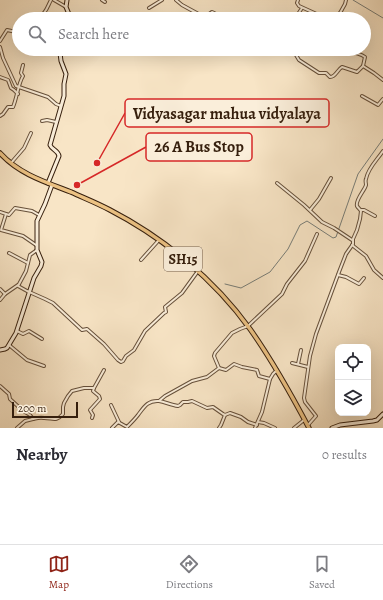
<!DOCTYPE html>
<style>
body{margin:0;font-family:Alegreya,serif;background:#f7f7f7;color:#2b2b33}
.controls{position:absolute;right:12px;bottom:12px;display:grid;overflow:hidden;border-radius:8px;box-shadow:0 4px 16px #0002}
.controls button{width:36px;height:36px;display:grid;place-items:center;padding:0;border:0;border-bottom:1px solid #e1e1e2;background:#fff;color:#2b2b33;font:20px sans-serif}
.scale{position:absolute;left:12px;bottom:10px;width:66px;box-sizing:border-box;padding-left:4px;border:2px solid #361f0d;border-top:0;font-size:11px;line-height:14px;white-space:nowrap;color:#361f0d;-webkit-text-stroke:3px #faeeda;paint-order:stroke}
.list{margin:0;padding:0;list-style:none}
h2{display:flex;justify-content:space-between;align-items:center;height:52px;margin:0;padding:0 16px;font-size:17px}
h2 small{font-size:13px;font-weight:400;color:#7c7c81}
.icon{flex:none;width:22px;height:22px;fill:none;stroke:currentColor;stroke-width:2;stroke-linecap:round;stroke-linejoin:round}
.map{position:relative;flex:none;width:383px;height:428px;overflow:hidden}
.search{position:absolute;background:#fff;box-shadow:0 4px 16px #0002;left:12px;right:12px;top:12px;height:44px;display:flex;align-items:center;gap:10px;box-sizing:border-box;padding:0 14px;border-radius:22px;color:#7c7c81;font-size:15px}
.sheet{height:116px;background:#fff}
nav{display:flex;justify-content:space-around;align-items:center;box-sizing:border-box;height:56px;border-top:1px solid #e1e1e2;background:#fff;font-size:11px;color:#7c7c81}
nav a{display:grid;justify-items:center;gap:2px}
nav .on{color:#8f2418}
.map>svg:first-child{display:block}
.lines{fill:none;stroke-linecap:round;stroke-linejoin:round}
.stream{stroke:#777d78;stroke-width:1}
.street-casing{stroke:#66503b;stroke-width:4}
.secondary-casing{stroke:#361f0d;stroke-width:5}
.primary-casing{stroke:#361f0d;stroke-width:5.5}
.street{stroke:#faeeda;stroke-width:2}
.secondary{stroke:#faeeda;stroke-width:3}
.primary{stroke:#ecc283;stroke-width:3.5}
.labels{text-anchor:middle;stroke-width:3;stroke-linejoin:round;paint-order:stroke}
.shield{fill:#faeeda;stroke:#715d4a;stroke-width:1}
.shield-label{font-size:14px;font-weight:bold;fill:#361f0d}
.leader{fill:none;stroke:#d62828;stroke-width:1.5}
.callout-dot{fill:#d62828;stroke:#faeeda;stroke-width:1.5}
.callout{fill:#faeeda;stroke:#d62828;stroke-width:1.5}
.callout-label{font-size:16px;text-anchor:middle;font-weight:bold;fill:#361f0d}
</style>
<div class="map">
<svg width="383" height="428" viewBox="0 0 383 428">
<rect width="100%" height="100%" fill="#f8e5c6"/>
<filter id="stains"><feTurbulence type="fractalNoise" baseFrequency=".005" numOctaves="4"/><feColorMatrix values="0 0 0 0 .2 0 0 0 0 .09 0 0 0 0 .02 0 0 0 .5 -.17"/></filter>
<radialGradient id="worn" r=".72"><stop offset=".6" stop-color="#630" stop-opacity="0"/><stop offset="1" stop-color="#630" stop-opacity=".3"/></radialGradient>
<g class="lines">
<g class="stream">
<polyline points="353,0 383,18"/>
<polyline points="225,284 241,288 270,272 288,249 300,225 307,221 333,238 336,237 358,174 383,139"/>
</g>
<g class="street-casing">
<g id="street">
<polyline points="54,0 66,7"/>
<polyline points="102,0 105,2"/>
<polyline points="176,0 182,5 204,17 205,17 212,12 226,19"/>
<polyline points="298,0 297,3 299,6 321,16 322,19 324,19"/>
<polyline points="346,0 345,4 340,13 346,19"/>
<polyline points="149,8 162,0"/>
<path d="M27 19C31 16 35 17 40 16 46 14 48 5 51 0"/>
<polyline points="291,19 298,14 302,8"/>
<polyline points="335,19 340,13"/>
<polyline points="0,41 7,30 16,32 19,25"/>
<polyline points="0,47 3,58 16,86 48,97 56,104 61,106"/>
<path d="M277 49 284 51 293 50 299 60 319 73H326L330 77C336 77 337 70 342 67L357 72 363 66 374 73 383 80"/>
<path d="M349 49C354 54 360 53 365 57L363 66"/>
<polyline points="0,77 8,80 11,88 14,90 18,94"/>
<polyline points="362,96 378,105 383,99"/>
<path d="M0 116 3 114 8 107H13C17 98 18 84 23 76L21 73 23 65"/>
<polyline points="42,121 47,120 56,122"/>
<polyline points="11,163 24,148 31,133"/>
<polyline points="277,183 304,205 322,222 334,228 352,240"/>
<polyline points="310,210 319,199 331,178"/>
<polyline points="361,210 364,210 375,216"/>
<polyline points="0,212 9,215 15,208 32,211 39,215"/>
<polyline points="6,214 1,230 23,236 36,245"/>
<polyline points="352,245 366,256 374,270 383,278"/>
<polyline points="37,250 30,255 26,271 18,286 27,291 45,299 53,303 82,330 87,329 104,344 118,360 121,362 123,361 126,356 134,350 145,331 164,313 166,312 165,307 182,293 198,271"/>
<polyline points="9,253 28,263"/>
<polyline points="141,260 159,240"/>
<polyline points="338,275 346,277 359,284 364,278"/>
<polyline points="0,289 5,294"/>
<polyline points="0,300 5,294 18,285"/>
<polyline points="17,331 23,334 29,331 42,339"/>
<polyline points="9,345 27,360 44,366"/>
<polyline points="292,363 308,367"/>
<polyline points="298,364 301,350"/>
<polyline points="219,368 226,370 234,364 242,367 257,370 259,376 270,379"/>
<path d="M0 386 9 394 10 399 22 410 30 415 33 419C37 418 40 417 44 418 53 418 56 422 63 414V407L64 403 68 396 72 391 84 388H94L104 370"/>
<polyline points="159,401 165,396 192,381 207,377 219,368 214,356 215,353 232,333 240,329 248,326 282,294 287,284 305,261 317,234"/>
<polyline points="111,405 119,422"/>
<polyline points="92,418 93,415 90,410 100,399 99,396 93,391 94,388"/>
<polyline points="258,422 264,423 275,428"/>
<path d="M308 425 316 416 305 402 304 398 310 356 316 334 339 272 346 254 353 244V239L357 230 360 219 361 211C360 209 358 208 357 206 355 200 365 190 366 185 366 183 365 181 366 179 368 168 377 160 383 151"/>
<polyline points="17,428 25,421 33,419"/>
<path d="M112 428 118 422 127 427C131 423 135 419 138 415 144 407 148 400 159 401 165 402 171 405 178 406L180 405 183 402H188L192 401 207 408 213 407 223 414 225 415 230 413 241 417 248 422 257 425"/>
<polyline points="219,428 221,425 225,415"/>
<polyline points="255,428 262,412 270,379 273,374 277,370"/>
<polyline points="294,428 304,420"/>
</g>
</g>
<g class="secondary-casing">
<g id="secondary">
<polyline points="67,0 66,7 71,19"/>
<path d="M48 183 59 156C58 150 52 150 50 145L64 96V84L66 74 61 61 60 53 61 49"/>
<polyline points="0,350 5,349 7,348 16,333 34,278 41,266 42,262 37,250 37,221 45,204 52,185"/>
<polyline points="332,428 340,425 373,421 377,420 383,414"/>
</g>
</g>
<g class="primary-casing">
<path id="primary" d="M0 153C19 174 45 182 71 192 84 198 97 203 110 210 164 238 214 279 250 329 272 360 291 394 309 428"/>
</g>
<use href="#street" class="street"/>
<use href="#secondary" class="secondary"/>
<use href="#primary" class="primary"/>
</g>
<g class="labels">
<rect class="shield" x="164" y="247" width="38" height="24" rx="3"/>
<g class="shield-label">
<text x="183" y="264">SH15</text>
</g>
</g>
<path class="leader" d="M97 163L125 113M77 185L146 147"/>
<g class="callout-dot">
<circle cx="97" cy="163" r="4"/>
<circle cx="77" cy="185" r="4"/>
</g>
<g class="callout">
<rect x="125" y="99" width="204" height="28" rx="4"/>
<rect x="146" y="133" width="106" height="28" rx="4"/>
</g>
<g class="callout-label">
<text x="227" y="119">Vidyasagar mahua vidyalaya</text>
<text x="199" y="152">26 A Bus Stop</text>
</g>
<rect width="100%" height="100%" filter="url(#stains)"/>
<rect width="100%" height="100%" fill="url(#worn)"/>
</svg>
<div class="controls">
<button><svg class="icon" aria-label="locate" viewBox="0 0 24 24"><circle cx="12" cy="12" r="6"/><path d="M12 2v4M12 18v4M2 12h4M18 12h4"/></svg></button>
<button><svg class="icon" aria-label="layers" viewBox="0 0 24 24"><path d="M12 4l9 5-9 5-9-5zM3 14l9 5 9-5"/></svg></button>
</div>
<div class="scale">200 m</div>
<div class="search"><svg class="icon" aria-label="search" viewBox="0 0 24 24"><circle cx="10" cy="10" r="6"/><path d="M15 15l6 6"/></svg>Search here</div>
</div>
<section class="sheet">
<h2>Nearby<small>0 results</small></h2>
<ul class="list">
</ul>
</section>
<nav>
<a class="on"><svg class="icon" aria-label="map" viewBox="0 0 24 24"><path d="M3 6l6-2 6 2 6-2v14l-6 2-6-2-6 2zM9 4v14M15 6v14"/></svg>Map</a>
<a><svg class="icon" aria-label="directions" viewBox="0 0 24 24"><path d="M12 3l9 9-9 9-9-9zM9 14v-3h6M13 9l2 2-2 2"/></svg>Directions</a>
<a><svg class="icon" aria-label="saved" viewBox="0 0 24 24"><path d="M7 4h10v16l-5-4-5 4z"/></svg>Saved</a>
</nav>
